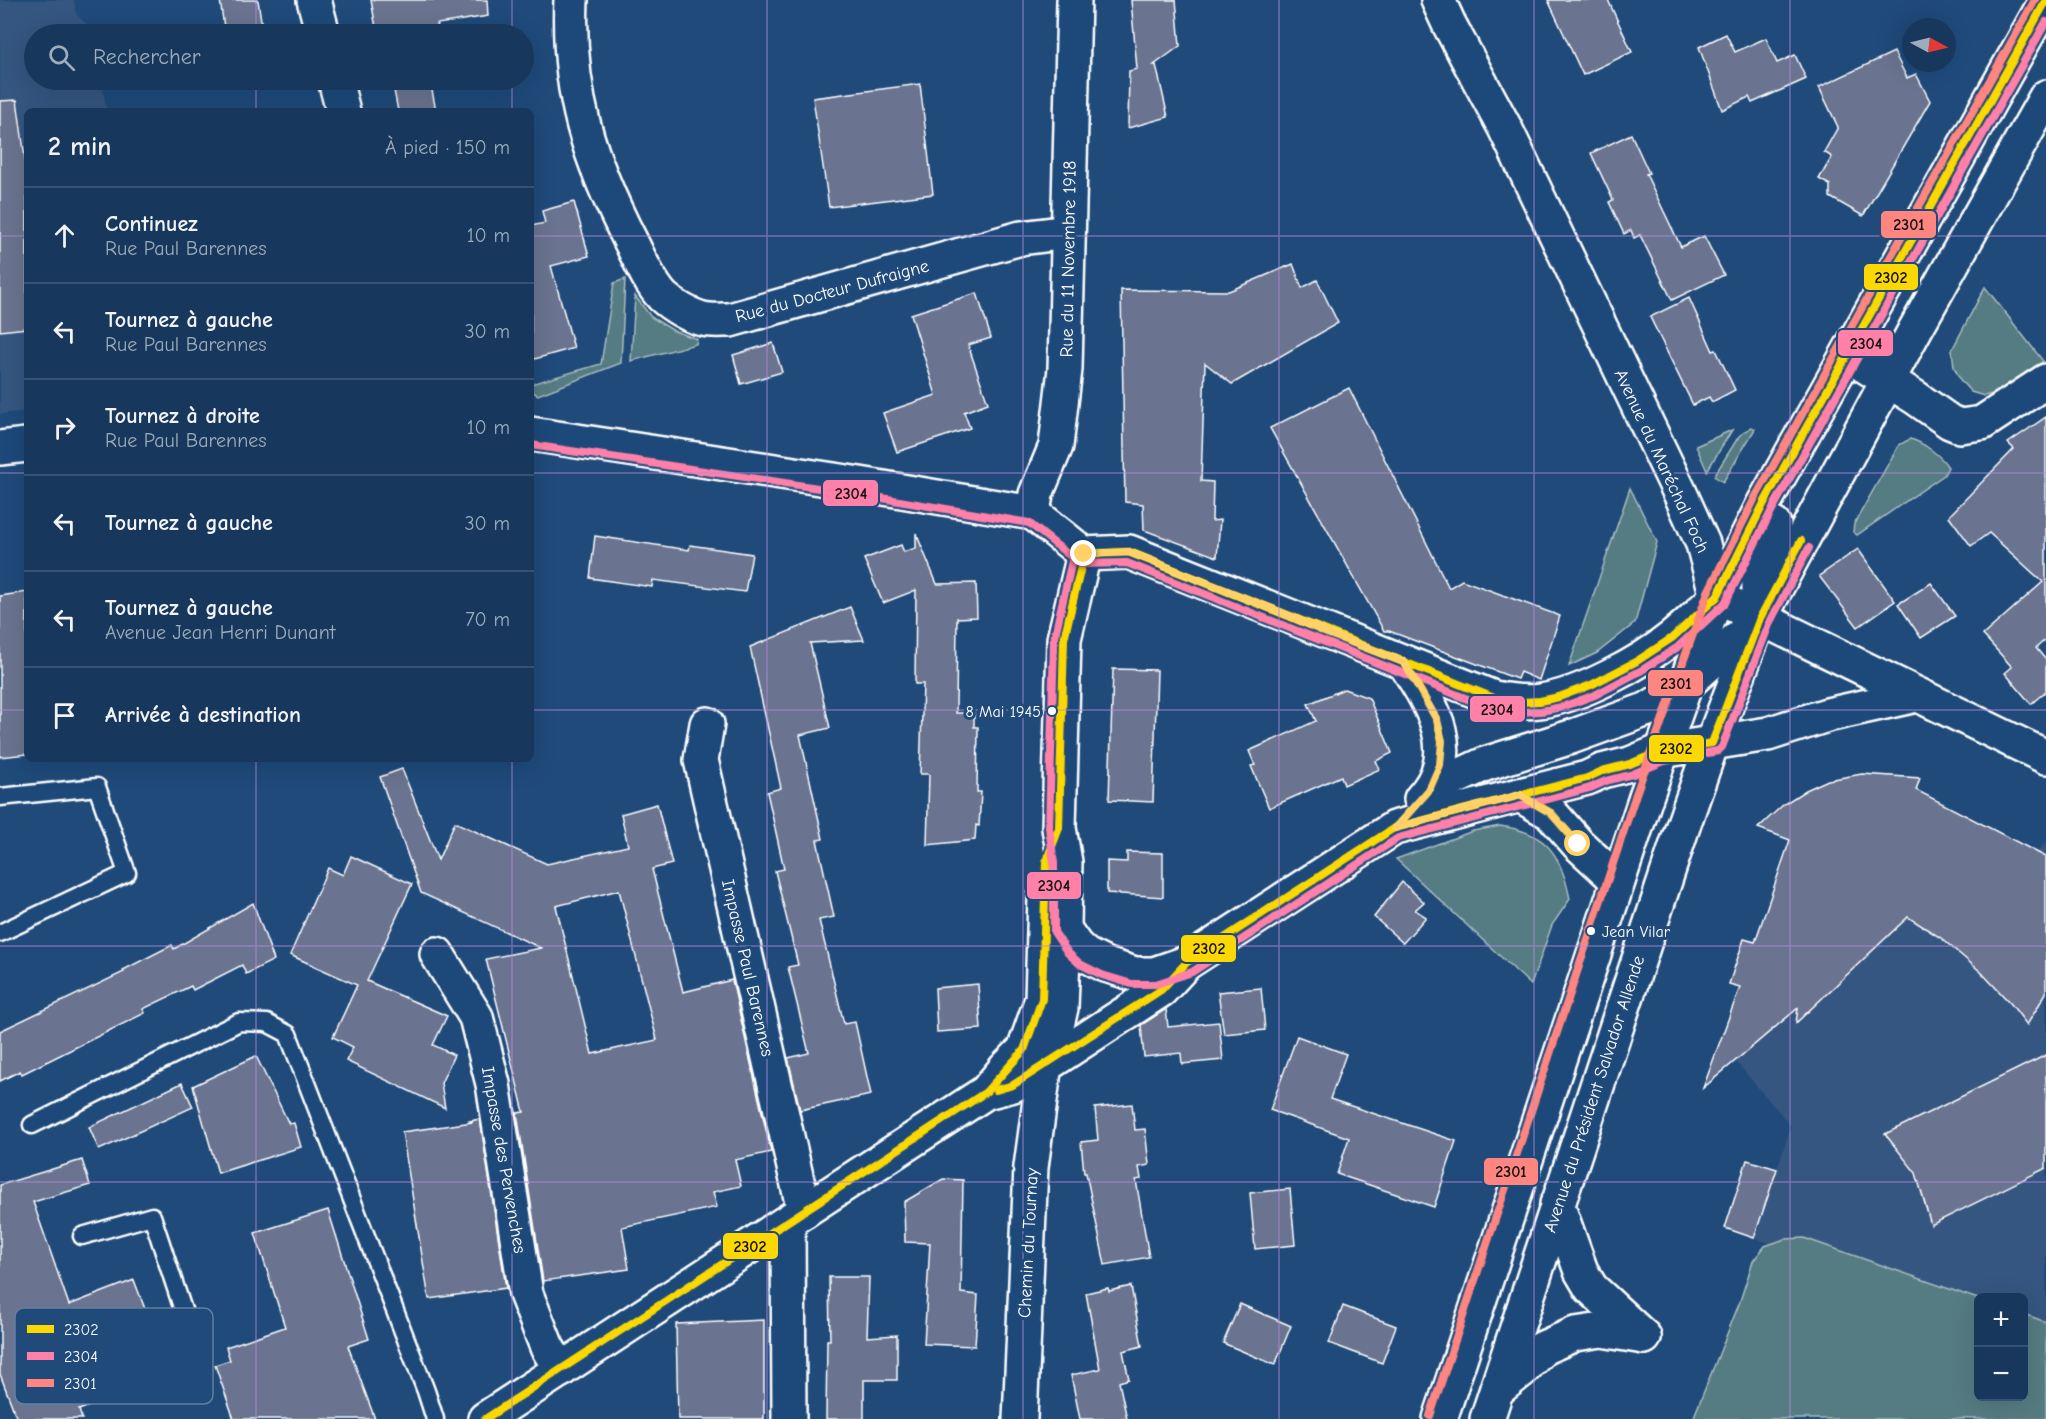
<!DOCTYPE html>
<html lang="fr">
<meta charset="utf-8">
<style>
body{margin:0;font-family:"Comic Neue",sans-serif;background:#203f62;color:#f1f3f6}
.controls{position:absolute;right:18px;bottom:18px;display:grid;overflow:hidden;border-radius:9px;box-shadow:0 6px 24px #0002}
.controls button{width:54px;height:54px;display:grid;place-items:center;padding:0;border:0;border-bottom:2px solid #365272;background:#17385c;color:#f1f3f6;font:30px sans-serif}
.compass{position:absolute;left:1902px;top:18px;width:54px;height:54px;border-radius:50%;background:#17385c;box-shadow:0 6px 24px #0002;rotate:97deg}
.stop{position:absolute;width:18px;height:18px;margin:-14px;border:4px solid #ffd166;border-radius:50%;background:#fff}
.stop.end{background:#ffd166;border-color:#fff;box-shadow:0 2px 6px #0008}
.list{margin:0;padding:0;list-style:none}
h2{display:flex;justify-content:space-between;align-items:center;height:78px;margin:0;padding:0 24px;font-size:26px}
h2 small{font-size:20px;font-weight:400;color:#9eacbb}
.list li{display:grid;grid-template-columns:39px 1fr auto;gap:18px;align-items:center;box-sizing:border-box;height:96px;padding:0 24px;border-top:2px solid #365272}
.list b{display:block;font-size:22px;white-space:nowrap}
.list p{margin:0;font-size:20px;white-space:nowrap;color:#9eacbb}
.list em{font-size:20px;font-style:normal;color:#9eacbb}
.icon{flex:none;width:33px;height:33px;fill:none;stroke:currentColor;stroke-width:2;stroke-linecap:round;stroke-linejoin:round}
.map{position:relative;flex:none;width:2046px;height:1419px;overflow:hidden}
.search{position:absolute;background:#17385c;box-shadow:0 6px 24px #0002;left:24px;top:24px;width:510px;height:66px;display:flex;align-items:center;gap:15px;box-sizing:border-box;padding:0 21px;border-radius:33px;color:#9eacbb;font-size:22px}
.panel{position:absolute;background:#17385c;box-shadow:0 6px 24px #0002;left:24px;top:108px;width:510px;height:654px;border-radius:9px}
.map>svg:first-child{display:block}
.built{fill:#365680}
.green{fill:#547b82;stroke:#aabdc0;stroke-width:1.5}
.building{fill:#6b738f;stroke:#fff;stroke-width:1.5;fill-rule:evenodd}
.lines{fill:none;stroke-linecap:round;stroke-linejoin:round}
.lane-casing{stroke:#fff;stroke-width:21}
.street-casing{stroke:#fff;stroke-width:38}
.secondary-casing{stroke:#fff;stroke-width:38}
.primary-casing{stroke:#fff;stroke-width:38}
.lane{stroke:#1f4a7a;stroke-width:16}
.street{stroke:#1f4a7a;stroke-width:33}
.secondary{stroke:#1f4a7a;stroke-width:33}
.primary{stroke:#1f4a7a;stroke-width:33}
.bus-1-casing{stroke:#1f4a7a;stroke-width:12}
.bus-2-casing{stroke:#1f4a7a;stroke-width:12}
.bus-3-casing{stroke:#1f4a7a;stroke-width:12}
.bus-1{stroke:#fbd804;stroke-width:8}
.bus-2{stroke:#ff80a8;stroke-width:8}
.bus-3{stroke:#ff8580;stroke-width:8}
.route{stroke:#ffd166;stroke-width:8}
.grid{fill:none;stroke:#b68bdc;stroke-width:1.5;stroke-opacity:0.55}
.bus-dot{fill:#fff;stroke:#1f4a7a;stroke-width:2}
.labels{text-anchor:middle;stroke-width:6;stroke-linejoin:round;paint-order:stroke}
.bus-label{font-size:16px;fill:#fff;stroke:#1f4a7a;text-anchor:end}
.street-label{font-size:18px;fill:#fff;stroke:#1f4a7a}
.key{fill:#1f4a7a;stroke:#6280a2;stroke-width:1.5}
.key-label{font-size:16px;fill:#fff}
.line-badge{stroke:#1f4a7a;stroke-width:2}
.pale-badge-label{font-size:16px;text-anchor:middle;font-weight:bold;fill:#111}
</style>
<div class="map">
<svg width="2046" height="1419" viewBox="0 0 2046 1419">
<rect width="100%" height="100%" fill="#1f4a7a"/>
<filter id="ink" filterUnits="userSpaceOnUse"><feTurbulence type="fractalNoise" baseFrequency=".0167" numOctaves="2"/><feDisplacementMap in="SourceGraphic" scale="12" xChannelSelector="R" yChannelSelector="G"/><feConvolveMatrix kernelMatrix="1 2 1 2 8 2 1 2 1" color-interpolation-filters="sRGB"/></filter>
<g filter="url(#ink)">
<g class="built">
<polygon points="0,0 74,0 76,14 91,29 92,34 34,34 34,80 101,80 107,111 27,111 27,411 0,414"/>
<polygon points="1862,774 1907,777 1919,781 1916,790 2038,852 2046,842 2046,1322 2024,1314 2024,1298 1978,1299 1804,1238 1785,1239 1772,1244 1754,1238 1791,1126 1735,1061 1727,1064 1717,1057 1718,1048 1740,988 1728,984 1744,939 1755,942 1790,840 1763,830 1772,816 1784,804 1806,790 1828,780"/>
</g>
<g class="green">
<polygon points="625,279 621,363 538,395 531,391 531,384 601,364 614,283"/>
<polygon points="1985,287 2043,361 2003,391 1984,396 1971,392 1961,381 1954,367 1952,350"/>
<polygon points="635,296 651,317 674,331 697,339 696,344 631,361"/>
<polygon points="1752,427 1755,429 1723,482 1714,476 1739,436"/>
<polygon points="1732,430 1707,471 1696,446"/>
<path d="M1910 439C1923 442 1941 456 1948 467L1944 475 1857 535 1853 532 1854 524 1899 445Z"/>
<polygon points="1630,488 1657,542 1635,623 1597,653 1569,666"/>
<path d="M1500 826C1547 832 1561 854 1570 899L1552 925 1531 985 1396 859 1473 831Z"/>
<polygon points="1804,1238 1978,1299 1978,1396 2024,1396 2024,1314 2046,1322 2046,1419 1693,1419 1739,1304 1753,1261 1765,1246 1785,1239"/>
</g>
<g class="building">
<polygon points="220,0 258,0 263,34 225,34"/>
<polygon points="371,0 487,0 488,16 437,24 439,31 422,34 377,34"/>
<polygon points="1131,0 1176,0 1180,46 1154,65 1156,65 1168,117 1128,128 1129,71 1137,69"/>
<polygon points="1548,0 1608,0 1632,52 1583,75"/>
<polygon points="1726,34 1735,52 1766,38 1777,63 1795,55 1806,79 1752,103 1749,97 1722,110 1699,47"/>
<polygon points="1894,52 1907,78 1916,74 1930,101 1863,216 1830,197 1830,185 1819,179 1832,157 1824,152 1838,127 1819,87"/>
<polygon points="392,80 430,80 436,111 398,111"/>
<polygon points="920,84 933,194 829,207 813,98"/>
<polygon points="17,100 27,173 27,328 0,331 0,101"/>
<polygon points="1631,134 1649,173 1646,174 1681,247 1704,236 1724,275 1672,300 1640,235 1634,238 1631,230 1624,234 1609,202 1613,200 1591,153"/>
<polygon points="574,202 589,256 551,266 574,348 531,360 531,226 545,223 542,211"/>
<polygon points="1293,264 1302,288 1317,280 1338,323 1232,384 1205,363 1201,481 1213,482 1212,521 1220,520 1217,557 1144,530 1143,504 1125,502 1121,290 1229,291"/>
<polygon points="977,293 991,338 968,345 988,403 964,412 970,428 897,452 883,413 936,395 911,314"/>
<polygon points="1689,298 1713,351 1716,350 1735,390 1712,402 1709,397 1693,405 1650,317"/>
<polygon points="773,343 782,372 741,384 733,355"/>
<polygon points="1349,388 1449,588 1462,580 1560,616 1539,680 1520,672 1517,679 1389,631 1384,631 1270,428"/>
<polygon points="2046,417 2046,639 2036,648 2046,660 2046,691 2031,704 2005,673 2012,667 1983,635 2043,582 1989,533 1971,546 1949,516 2014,449 2008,443"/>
<polygon points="916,533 937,584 976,583 977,617 957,618 956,713 974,713 974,727 978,727 977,792 981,792 979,826 976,825 975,840 927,845 929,774 920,774 923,684 915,684 916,590 883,603 864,559 901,545 904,552 916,548"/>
<polygon points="595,536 689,550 690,545 752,554 745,592 653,580 652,587 590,578"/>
<polygon points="1858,549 1895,601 1858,627 1819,576"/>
<polygon points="1931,583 1955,616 1921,638 1898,604"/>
<polygon points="27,592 27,754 0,757 0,596"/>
<polygon points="850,607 864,640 810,643 830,728 800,735 823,839 817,840 834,917 819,920 844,1024 855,1022 871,1095 800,1110 788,1058 809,1053 788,967 798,965 775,871 784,869 767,792 781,788 750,647"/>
<polygon points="1113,669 1157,670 1153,802 1109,800"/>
<polygon points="1344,689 1369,698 1392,753 1376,761 1380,769 1344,785 1341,776 1269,808 1251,766 1255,765 1249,751 1316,721 1308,704"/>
<path d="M402 769 438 860 455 822 547 864 628 846 621 814 657 804 672 864 652 869 683 992 732 980 771 1152 735 1160 741 1186 713 1192 717 1207 622 1227 629 1269 543 1281 517 1113 524 1112 486 959 541 948 421 893 380 777ZM619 890 657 1040 592 1054 556 906Z"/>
<polygon points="1862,774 1920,778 1916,790 2046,857 2046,993 2027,1025 2011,1004 1981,972 1941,938 1908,917 1796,1023 1798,1008 1703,1088 1740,987 1729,984 1744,939 1755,942 1790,840 1758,828 1784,804 1806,790 1828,780"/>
<polygon points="1127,852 1163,853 1163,897 1107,893 1107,861 1127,862"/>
<polygon points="351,856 412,884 367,981 447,1016 433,1045 454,1055 441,1083 445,1108 346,1061 353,1047 333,1037 357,985 290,955 328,868 343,875"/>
<polygon points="1402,882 1424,902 1415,910 1426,917 1403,943 1374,917"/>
<polygon points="253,903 274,960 246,974 242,965 193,990 191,986 143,1009 145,1013 22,1074 20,1071 0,1081 0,1031 124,972 123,970 172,945 174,949"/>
<polygon points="978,984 981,1029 937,1032 935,988"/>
<polygon points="1261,988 1265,1030 1224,1034 1218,992"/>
<polygon points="1166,1009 1168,1027 1219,1022 1223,1060 1182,1064 1181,1053 1144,1057 1141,1025"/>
<polygon points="1297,1036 1346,1054 1330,1099 1456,1141 1434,1207 1337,1174 1349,1138 1270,1110"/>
<polygon points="2046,1055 2046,1168 1931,1225 1916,1173 1885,1134"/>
<polygon points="256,1056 289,1124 294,1123 301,1147 218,1173 193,1086"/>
<polygon points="182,1083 193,1107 99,1150 89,1127"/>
<polygon points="1132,1104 1135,1130 1145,1129 1149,1165 1139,1167 1141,1179 1136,1180 1149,1257 1105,1265 1086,1173 1084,1173 1081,1142 1098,1140 1095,1108"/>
<polygon points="480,1119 506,1288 429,1299 402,1132 473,1122 470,1121"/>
<polygon points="82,1160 90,1185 33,1202 69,1305 134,1280 153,1330 91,1353 109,1398 79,1410 82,1419 17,1419 0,1374 0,1185"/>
<polygon points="1747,1160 1777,1169 1754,1238 1725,1228"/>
<polygon points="943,1179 963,1180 961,1293 978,1295 975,1346 924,1344 930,1243 905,1242 904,1202"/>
<polygon points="1290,1189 1295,1245 1255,1249 1250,1193"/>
<polygon points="328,1210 369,1339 348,1346 375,1419 234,1419 215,1365 230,1360 226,1347 285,1327 255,1233"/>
<polygon points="829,1277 869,1277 867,1337 897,1335 897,1380 864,1380 864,1419 826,1419 827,1340 830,1340"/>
<polygon points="1131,1286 1142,1346 1123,1351 1129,1379 1119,1382 1127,1419 1080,1419 1071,1375 1100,1369 1086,1293 1108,1288 1109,1291"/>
<polygon points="1240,1304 1291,1326 1275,1365 1223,1343"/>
<polygon points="1343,1306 1396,1326 1382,1363 1329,1343"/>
<polygon points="764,1320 764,1419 678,1419 676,1324"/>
</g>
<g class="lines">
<g class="lane-casing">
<g id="lane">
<polyline points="0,797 97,787 127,873 0,933"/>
<polyline points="32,1125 239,1022 267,1023 288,1034 426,1391 435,1419"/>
<polyline points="82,1236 152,1216 184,1313 175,1373"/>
</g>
</g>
<g class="street-casing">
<g id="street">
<polyline points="314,0 323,34"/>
<path d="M571 0C567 93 589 160 631 242 640 260 649 282 663 297 673 306 690 316 703 319 711 321 722 320 730 320L1021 238 1068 232"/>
<polyline points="335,80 343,111"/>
<polyline points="1848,355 1916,398 1950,422 1960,426 1982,423 2046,381"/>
<polyline points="707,724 701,760 804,1211"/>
<polyline points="437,954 476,1017 493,1084 526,1294 547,1347 561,1370"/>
<polyline points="1557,1204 1581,1271 1591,1288 1644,1337"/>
<polyline points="788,1222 789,1419"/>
<polyline points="1497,1390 1522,1370 1543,1348 1575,1334 1602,1330 1644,1337"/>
<polyline points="1020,1419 1031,1167 1047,1049 1057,1026 1061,1008 1064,929"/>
</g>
</g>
<g class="secondary-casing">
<g id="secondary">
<polyline points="1438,0 1449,24 1505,128 1680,493 1703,544 1717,597"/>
<path d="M531 434 860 484 1033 513 1084 554 1129 552 1494 698C1509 701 1524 703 1540 701 1580 696 1641 663 1673 637 1688 625 1702 610 1717 597"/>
<polyline points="0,448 27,445"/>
<polyline points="1033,513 1036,494 1056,446 1065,369 1074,0"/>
<polyline points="1084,554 1064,639 1059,828 1065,862 1064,929 1076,946 1086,955 1106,965 1135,974 1154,974 1186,963"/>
<path d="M1404 662C1431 704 1464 753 1421 799"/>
<polyline points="1429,790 1485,764 1571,737 1648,709 1684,686 1756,622"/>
<polyline points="990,1087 1005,1069 1024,1050 1042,999 1045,897"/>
<polyline points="485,1419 986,1092 1013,1085 1043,1067 1161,990 1186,963 1394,828 1520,795 1551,813 1578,844 1618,881"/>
<polyline points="1440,1419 1646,797 1715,601"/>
<polyline points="1487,1419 1681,832 1712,743 1760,618 1916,328 2046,97"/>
</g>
</g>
<g class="primary-casing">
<g id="primary">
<polyline points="2046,1 1764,503 1717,597 2046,757"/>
<polyline points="1760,618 1758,557 1774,525"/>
<polyline points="1520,795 1587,778 1602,771 1630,764 1661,751 1768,734 1827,715 1917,695"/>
</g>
</g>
<use href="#lane" class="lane"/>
<use href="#street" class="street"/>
<use href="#secondary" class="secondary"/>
<use href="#primary" class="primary"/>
<g class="bus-1-casing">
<g id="bus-1">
<polyline points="996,1090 1013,1085 1161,990 1186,963 1394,828 1587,778 1602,771 1630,764 1661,751 1712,743 1760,618 1801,541"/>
<polyline points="485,1419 986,1092 1024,1050 1042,999 1046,862 1059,828 1064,639 1084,554 1129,552 1494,698 1521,702 1540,701 1559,697 1591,685 1637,661 1672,638 1717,597 1764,503 2046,1"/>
</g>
</g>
<g class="bus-2-casing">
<g id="bus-2">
<polyline points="531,445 858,494 1029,523 1080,564 1127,563 1490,708 1521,712 1541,711 1562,707 1595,695 1642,670 1678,647 1725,603 1773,508 2046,22"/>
<polyline points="1074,552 1054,639 1049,828 1054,863 1054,932 1068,953 1080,964 1102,975 1132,984 1156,984 1192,972 1398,838 1590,788 1606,781 1633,774 1664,761 1718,751 1722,747 1770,622 1809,548"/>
</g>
</g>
<g class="bus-3-casing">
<polyline id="bus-3" points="1430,1416 1636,794 1708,592 1755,498 2035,0"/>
</g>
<use href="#bus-1" class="bus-1"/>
<use href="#bus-2" class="bus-2"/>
<use href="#bus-3" class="bus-3"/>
</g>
</g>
<g class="lines" filter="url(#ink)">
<polyline class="route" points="1084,554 1129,552 1290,616 1327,633 1404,662 1437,720 1442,741 1440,765 1429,790 1395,828 1520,795 1551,813 1578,844"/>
</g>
<path class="grid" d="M256 0V34M512 0V34M767 0V1419M1023 0V1419M1279 0V1419M1534 0V1419M1790 0V1419M256 80V111M512 80V111M0 236H27M531 236H2046M0 473H27M531 473H2046M0 710H27M531 710H2046M256 759V1419M512 759V1419M0 946H2046M0 1182H2046"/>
<g class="bus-dot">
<circle cx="1052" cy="711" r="5"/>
<circle cx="1591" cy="931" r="5"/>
</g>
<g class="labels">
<g class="bus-label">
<text x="1041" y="717">8 Mai 1945</text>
<text x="1602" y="937" text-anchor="start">Jean Vilar</text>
</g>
<g class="street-label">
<text transform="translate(1068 259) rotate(-89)" y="6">Rue du 11 Novembre 1918</text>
<text transform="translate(832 291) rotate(-15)" y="6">Rue du Docteur Dufraigne</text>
<text transform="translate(1662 461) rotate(65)" y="6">Avenue du Maréchal Foch</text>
<text transform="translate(748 968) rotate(77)" y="6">Impasse Paul Barennes</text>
<text transform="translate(1594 1094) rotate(-72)" y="6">Avenue du Président Salvador Allende</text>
<text transform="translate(504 1160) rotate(80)" y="6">Impasse des Pervenches</text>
<text transform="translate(1028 1243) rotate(-87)" y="6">Chemin du Tournay</text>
</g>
</g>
<rect x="15" y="1308" width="198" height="96" rx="9" class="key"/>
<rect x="27" y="1325" width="27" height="8" fill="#fbd804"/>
<rect x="27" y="1352" width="27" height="8" fill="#ff80a8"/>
<rect x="27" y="1379" width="27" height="8" fill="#ff8580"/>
<g class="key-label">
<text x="64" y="1335">2302</text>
<text x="64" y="1362">2304</text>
<text x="64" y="1389">2301</text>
</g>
<g class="line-badge">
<rect x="1880" y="210" width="57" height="29" rx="6" fill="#ff8580"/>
<rect x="1863" y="263" width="56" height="28" rx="6" fill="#fbd804"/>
<rect x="1837" y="329" width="57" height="28" rx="6" fill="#ff80a8"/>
<rect x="822" y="479" width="57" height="28" rx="6" fill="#ff80a8"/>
<rect x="1647" y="669" width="57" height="28" rx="6" fill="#ff8580"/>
<rect x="1469" y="695" width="57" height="28" rx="6" fill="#ff80a8"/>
<rect x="1648" y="734" width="57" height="29" rx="6" fill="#fbd804"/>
<rect x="1026" y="871" width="56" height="29" rx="6" fill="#ff80a8"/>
<rect x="1180" y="934" width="57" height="29" rx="6" fill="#fbd804"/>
<rect x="1483" y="1157" width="56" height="29" rx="6" fill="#ff8580"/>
<rect x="722" y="1232" width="57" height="28" rx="6" fill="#fbd804"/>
</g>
<g class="pale-badge-label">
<text x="1909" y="230">2301</text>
<text x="1891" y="283">2302</text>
<text x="1866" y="349">2304</text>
<text x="851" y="499">2304</text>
<text x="1676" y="689">2301</text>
<text x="1497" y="715">2304</text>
<text x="1676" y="754">2302</text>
<text x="1054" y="891">2304</text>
<text x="1209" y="954">2302</text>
<text x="1511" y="1177">2301</text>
<text x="750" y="1252">2302</text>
</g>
</svg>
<div class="controls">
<button>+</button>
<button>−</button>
</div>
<svg class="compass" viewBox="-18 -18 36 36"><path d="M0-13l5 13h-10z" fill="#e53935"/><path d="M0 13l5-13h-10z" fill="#9eacbb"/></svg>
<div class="stop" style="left:1578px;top:844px"></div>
<div class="stop end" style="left:1084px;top:554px"></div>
<div class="search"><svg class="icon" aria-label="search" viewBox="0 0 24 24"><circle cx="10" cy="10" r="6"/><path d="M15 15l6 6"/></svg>Rechercher</div>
<section class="panel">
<h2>2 min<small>À pied · 150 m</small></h2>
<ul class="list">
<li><svg class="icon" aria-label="ahead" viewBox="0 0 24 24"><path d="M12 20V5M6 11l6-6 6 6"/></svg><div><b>Continuez</b><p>Rue Paul Barennes</p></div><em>10 m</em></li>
<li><svg class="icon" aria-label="left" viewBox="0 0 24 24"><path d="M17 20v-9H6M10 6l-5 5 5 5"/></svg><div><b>Tournez à gauche</b><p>Rue Paul Barennes</p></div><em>30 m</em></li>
<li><svg class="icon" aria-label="right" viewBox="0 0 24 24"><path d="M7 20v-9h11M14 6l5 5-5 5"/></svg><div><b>Tournez à droite</b><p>Rue Paul Barennes</p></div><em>10 m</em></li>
<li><svg class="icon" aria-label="left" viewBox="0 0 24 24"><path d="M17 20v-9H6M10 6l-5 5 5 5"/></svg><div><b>Tournez à gauche</b></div><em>30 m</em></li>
<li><svg class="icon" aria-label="left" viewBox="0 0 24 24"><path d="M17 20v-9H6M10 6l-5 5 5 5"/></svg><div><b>Tournez à gauche</b><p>Avenue Jean Henri Dunant</p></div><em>70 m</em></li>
<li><svg class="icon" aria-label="arrive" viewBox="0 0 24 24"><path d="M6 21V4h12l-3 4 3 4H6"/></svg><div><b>Arrivée à destination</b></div></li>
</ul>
</section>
</div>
